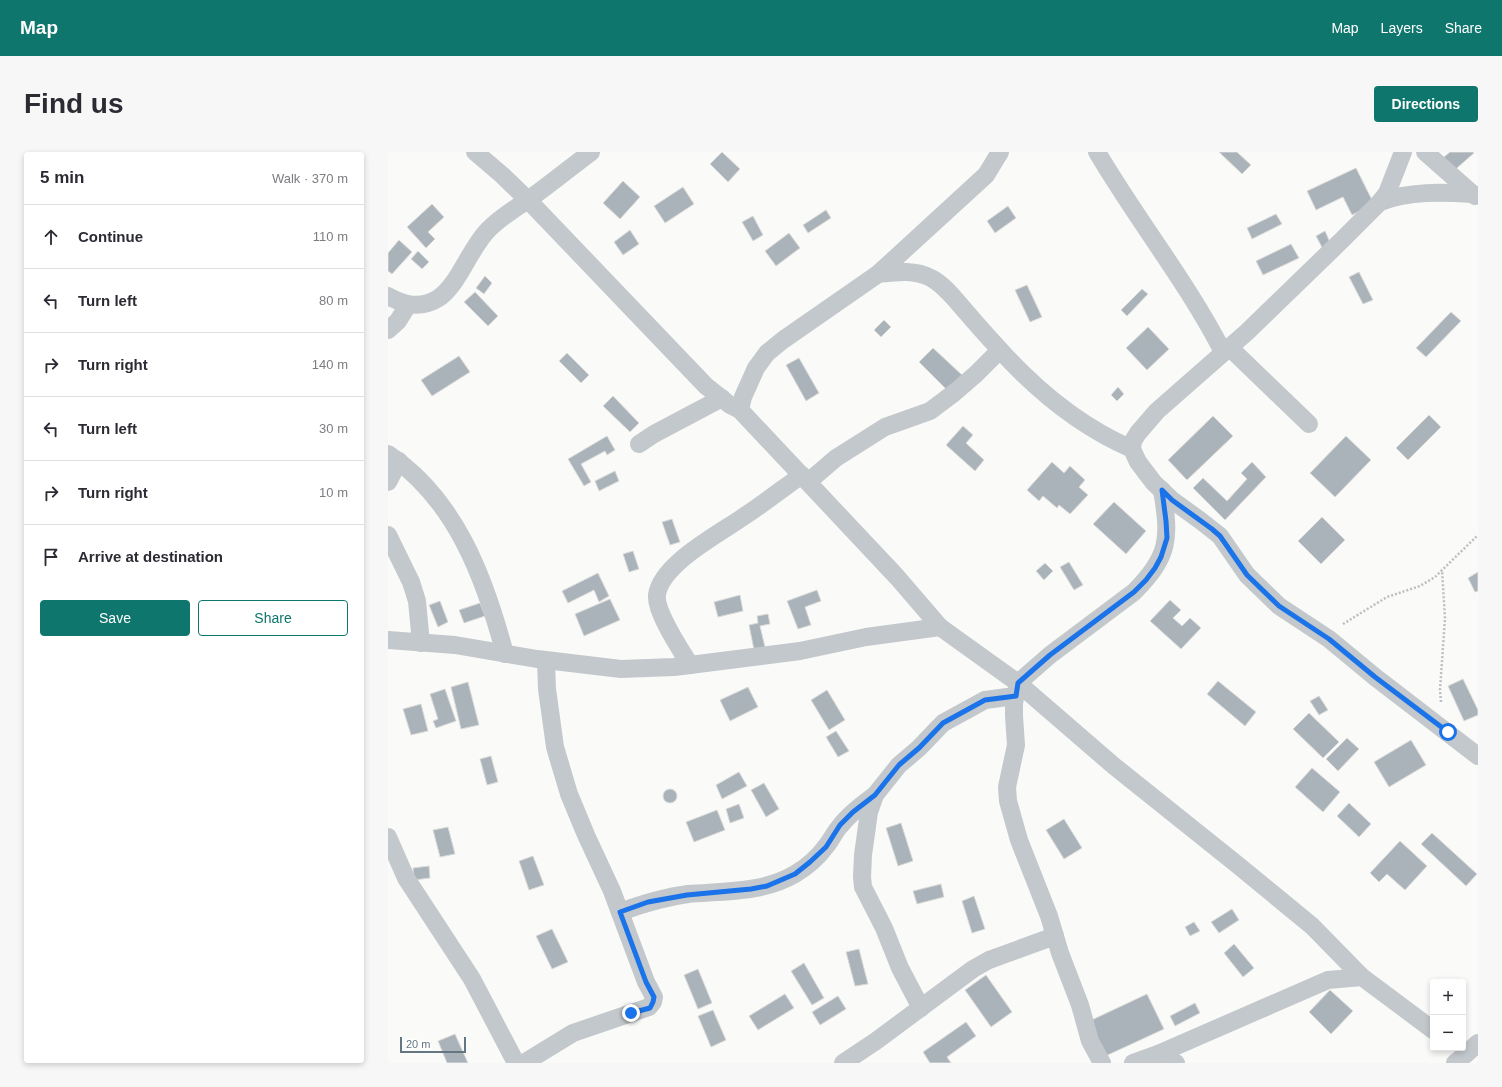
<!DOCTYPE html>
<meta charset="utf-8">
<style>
body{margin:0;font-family:Arial,sans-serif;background:#f7f7f7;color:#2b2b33}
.controls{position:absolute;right:12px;bottom:12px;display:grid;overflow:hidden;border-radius:4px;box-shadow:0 2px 6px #0003}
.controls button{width:36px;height:36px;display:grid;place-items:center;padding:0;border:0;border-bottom:1px solid #e1e1e2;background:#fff;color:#2b2b33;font:20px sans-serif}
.scale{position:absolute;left:12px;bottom:10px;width:66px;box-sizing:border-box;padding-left:4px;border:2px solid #657683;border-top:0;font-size:11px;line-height:14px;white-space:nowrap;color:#657683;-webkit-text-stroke:3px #fff;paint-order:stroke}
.stop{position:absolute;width:12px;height:12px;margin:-9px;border:3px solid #1a73e8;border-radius:50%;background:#fff}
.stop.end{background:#1a73e8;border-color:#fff;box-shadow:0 1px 4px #0008}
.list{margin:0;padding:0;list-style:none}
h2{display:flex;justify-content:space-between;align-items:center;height:52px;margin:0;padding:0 16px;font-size:17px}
h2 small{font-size:13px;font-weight:400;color:#7c7c81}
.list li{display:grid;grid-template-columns:26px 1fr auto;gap:12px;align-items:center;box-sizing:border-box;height:64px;padding:0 16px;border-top:1px solid #e1e1e2}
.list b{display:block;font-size:15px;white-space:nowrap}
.list em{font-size:13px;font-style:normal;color:#7c7c81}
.actions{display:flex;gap:8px;padding:12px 16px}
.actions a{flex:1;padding:9px 0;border:1px solid #0f766e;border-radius:4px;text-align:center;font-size:14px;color:#0f766e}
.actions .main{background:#0f766e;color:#fff}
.icon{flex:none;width:22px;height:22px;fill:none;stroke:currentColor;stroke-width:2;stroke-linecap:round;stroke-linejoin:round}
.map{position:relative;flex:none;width:1090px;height:911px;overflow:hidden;border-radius:4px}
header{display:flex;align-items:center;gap:24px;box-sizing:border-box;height:56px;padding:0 20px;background:#0f766e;color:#fff}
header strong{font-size:19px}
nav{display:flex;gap:22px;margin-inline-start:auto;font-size:14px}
.intro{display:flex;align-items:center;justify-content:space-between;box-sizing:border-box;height:96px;padding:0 24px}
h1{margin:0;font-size:28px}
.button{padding:10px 18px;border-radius:4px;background:#0f766e;color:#fff;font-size:14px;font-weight:700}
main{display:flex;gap:24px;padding:0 24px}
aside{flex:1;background:#fff;border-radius:4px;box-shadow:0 2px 6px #0003}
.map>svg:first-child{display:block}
.building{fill:#aab3b9;stroke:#dcdcda}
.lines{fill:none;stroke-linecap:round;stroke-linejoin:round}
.path{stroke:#bbbfc2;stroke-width:2.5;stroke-dasharray:2 2;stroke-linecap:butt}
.minor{stroke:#c3c8cc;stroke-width:18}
.route{stroke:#1a73e8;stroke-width:5}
</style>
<header>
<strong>Map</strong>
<nav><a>Map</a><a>Layers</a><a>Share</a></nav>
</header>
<div class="intro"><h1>Find us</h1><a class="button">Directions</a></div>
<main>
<aside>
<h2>5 min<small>Walk · 370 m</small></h2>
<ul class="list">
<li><svg class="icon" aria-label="ahead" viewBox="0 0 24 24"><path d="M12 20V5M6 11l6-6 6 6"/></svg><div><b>Continue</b></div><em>110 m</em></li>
<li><svg class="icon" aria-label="left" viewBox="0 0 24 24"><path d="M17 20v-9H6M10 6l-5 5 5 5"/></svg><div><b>Turn left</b></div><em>80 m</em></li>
<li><svg class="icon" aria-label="right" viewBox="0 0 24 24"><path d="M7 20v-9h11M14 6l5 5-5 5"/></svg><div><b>Turn right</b></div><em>140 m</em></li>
<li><svg class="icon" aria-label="left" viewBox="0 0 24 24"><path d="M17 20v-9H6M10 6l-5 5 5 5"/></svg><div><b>Turn left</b></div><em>30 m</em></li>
<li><svg class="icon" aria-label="right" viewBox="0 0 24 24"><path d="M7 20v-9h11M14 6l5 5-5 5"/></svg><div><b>Turn right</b></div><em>10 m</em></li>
<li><svg class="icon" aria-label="arrive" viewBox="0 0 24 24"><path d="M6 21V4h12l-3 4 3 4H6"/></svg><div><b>Arrive at destination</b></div></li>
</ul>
<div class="actions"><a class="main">Save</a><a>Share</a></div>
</aside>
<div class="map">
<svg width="1090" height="911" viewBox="0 0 1090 911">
<rect width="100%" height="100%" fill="#fafaf8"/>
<g class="building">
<polygon points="334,0 352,17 340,30 322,12"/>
<polygon points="831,0 849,0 863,13 854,22"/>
<polygon points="1062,0 1085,0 1086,1 1061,23 1050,10"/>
<polygon points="968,16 986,52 964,63 955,45 928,58 919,39"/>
<polygon points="235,29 252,45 232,67 215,51"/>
<polygon points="295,35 306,52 277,71 266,54"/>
<polygon points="44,52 56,65 40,80 47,87 38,96 19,75"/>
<polygon points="620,54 628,66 607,81 599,69"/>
<polygon points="438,58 443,66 420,81 415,73"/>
<polygon points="888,62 894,72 864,87 859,76"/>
<polygon points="365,64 375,83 365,89 354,70"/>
<polygon points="242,78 251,92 235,103 226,90"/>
<polygon points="937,79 945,97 937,101 928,84"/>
<polygon points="401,81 412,96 388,114 377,99"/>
<polygon points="11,88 24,100 4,122 0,119 0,101"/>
<polygon points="903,92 911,106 875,123 868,109"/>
<polygon points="30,99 41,110 34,117 23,107"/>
<polygon points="971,120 985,148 975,152 961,125"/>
<polygon points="97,124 104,131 96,142 88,136"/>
<polygon points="639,133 654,165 642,170 627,138"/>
<polygon points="754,137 760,142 739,164 733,158"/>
<polygon points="87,140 110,164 100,174 76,150"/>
<polygon points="1063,160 1073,169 1038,205 1028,196"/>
<polygon points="496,168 503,175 493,185 486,178"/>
<polygon points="760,175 781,197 759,218 738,196"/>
<polygon points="545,196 574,223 559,238 531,210"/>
<polygon points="179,201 201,223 193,231 171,209"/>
<polygon points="71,204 82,220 44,244 33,228"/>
<polygon points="411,206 431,241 418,249 398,213"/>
<polygon points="730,235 736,242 729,249 723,243"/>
<polygon points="225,244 251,271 242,280 215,254"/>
<polygon points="1041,263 1053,275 1020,308 1008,296"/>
<polygon points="825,264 845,284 799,328 780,308"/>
<polygon points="575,274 585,283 578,291 596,308 587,319 558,293"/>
<polygon points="219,284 227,298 219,303 217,299 193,312 203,330 196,334 180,307"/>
<polygon points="958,284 983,308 947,345 922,321"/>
<polygon points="664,310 676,321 682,314 697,328 691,335 700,343 682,362 671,353 669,356 655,344 651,349 639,338"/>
<polygon points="864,310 878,325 837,368 805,336 815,326 839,349 859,327 853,321"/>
<polygon points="227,319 231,329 211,339 207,329"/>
<polygon points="726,350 758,379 738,402 705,372"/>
<polygon points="934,365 957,388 933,412 910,389"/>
<polygon points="284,367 292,390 282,393 274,370"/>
<polygon points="245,399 251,417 241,420 235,402"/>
<polygon points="681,410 695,433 686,438 672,415"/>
<polygon points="657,411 665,419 656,428 648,419"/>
<polygon points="1090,420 1090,439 1087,440 1080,426"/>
<polygon points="210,421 221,444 211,450 206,438 180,451 174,439"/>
<polygon points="429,438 433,449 417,455 423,473 410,477 399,449"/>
<polygon points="352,443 355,459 330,465 326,450"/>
<polygon points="222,447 232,468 196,484 187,462"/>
<polygon points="782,448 793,458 785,466 794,474 802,466 813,476 793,497 762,469"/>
<polygon points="52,449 60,470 50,475 41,453"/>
<polygon points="92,451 97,464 76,471 71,458"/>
<polygon points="380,462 382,472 372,474 377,495 366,498 361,473 370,471 369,464"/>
<polygon points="1075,527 1090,558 1090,563 1076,569 1060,534"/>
<polygon points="830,529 868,560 857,574 819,542"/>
<polygon points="80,530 91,573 73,577 63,535"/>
<polygon points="360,535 370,555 342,569 332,548"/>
<polygon points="57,537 68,569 48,576 45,569 50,567 42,542"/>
<polygon points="439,538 457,568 441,578 423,548"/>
<polygon points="931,544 940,558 931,563 922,549"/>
<polygon points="33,552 40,579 23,583 15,557"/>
<polygon points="921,561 951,590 935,606 905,577"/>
<polygon points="448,579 461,599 450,605 438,585"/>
<polygon points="959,586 971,597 950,619 938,607"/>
<polygon points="1023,588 1038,613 1001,635 986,610"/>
<polygon points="103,604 110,630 99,633 92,607"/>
<polygon points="924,616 952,640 935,660 907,635"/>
<polygon points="351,620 359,634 334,647 328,633"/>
<polygon points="376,631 391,657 378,665 363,638"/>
<circle cx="282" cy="644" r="7"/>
<polygon points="961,651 983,672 971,685 949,664"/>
<polygon points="351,652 356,666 342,671 338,657"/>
<polygon points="329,658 337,678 306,690 298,670"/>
<polygon points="676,667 694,696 676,707 658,678"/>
<polygon points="513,671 525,709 510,714 498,676"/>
<polygon points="60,675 67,702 52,705 45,678"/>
<polygon points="1044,681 1089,722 1078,734 1033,692"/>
<polygon points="1012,689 1039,714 1017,738 999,722 991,730 982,721"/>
<polygon points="145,704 156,733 141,738 131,709"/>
<polygon points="41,714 42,726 26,728 25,716"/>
<polygon points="553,732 556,745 529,752 525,739"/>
<polygon points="586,744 597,777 584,781 574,749"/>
<polygon points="844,757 851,768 831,781 823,770"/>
<polygon points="806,770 812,779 802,784 797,775"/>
<polygon points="164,777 180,810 164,817 148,784"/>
<polygon points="846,792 866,816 855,825 836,801"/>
<polygon points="471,797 480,832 467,834 458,800"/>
<polygon points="416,811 436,846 424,853 403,819"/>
<polygon points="310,817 324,851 310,857 296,823"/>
<polygon points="598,823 624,860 603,875 577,838"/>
<polygon points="942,838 965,859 943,882 921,860"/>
<polygon points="397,842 406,856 370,878 361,864"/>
<polygon points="759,842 776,877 709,908 693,873"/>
<polygon points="450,844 458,857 432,873 424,860"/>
<polygon points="807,851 812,861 787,874 782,864"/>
<polygon points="325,858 338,888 323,895 310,864"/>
<polygon points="578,870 588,884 559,905 563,911 542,911 535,900"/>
<polygon points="67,882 80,911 59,911 50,889"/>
</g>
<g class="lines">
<g class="path">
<polyline points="955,472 999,445 1032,434 1047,425 1090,383"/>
<polyline points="1053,550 1052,538 1057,466 1054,418"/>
</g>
<g class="minor">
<polyline points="87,0 114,23 140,48 318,234 342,253 352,258 509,425 552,475 630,531 726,614 851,714 924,774 974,825 1045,878"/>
<path d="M709 0C749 68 799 130 835 200"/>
<polyline points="1015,0 999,41 992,50 955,87 859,180 769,259 750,281 745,289 744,297 750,310 766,331 784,348 813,369 832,384 859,423 891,454 941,487 987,525 1090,604"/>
<polyline points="1037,0 1087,44"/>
<path d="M992 50C1022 39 1053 40 1085 42"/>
<path d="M490 122C507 120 527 117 543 126 558 134 569 150 580 162 590 174 601 186 612 198 650 240 693 275 744 297"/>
<path d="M0 144C16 153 32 157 49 147 70 135 82 95 101 77 113 65 126 57 140 48 161 33 182 16 203 0"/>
<polyline points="0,178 10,169 20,153"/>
<polyline points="841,195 921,272"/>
<polyline points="352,258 355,245 368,216 379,201 395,188 490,122 598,23 612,0"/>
<polyline points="251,292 266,282 334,246"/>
<path d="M0 302C68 347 97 427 117 502"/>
<polyline points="0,330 11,309"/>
<polyline points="420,330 448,306 497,275 542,259 566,241 588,222 612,198"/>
<polyline points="0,383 23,430 29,449 33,491"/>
<polyline points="0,488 67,493 149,507 233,517 286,515 302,513 412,499 478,485 552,475"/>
<path d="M302 513C293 498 267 460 269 443 273 412 331 382 355 365 375 352 394 337 414 323"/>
<polyline points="0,685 18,726 84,827 128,911"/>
<path d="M232 760C254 752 277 745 300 742 336 739 375 741 407 722 419 715 431 704 439 693 444 687 447 679 453 673 462 661 475 652 487 643"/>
<polyline points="533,856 512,816 496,776 475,735 474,725 475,703 481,660 487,643 511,613 531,596 555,571 597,548 627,544"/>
<polyline points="770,902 788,911"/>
<polyline points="136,911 185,881 261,855 265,850 266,845 258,830 224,739 198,683 181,642 167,595 159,537 158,509"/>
<polyline points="455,911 488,889 585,817 601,808 667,784"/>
<path d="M714 911 702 889 692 853 672 801 661 764 631 688 620 649 619 635 628 593 626 564V551L630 531 662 503 746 440C782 404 782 386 774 338"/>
<polyline points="745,911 770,902 940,828 974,825"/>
<polyline points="1067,911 1078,902 1090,891"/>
</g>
</g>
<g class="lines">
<polyline class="route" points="243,861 262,856 265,850 266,845 258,830 232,760 260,750 299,743 363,737 379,734 407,722 422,710 438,695 452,673 465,660 487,643 511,613 531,596 555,571 597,548 628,544 630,531 662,503 746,440 758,428 767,416 773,405 779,386 778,369 774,338 784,348 824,377 832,384 859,423 891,454 941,487 987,525 1060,580"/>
</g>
</svg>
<div class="controls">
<button>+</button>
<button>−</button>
</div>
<div class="scale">20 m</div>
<div class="stop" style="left:1060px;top:580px"></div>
<div class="stop end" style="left:243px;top:861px"></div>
</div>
</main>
